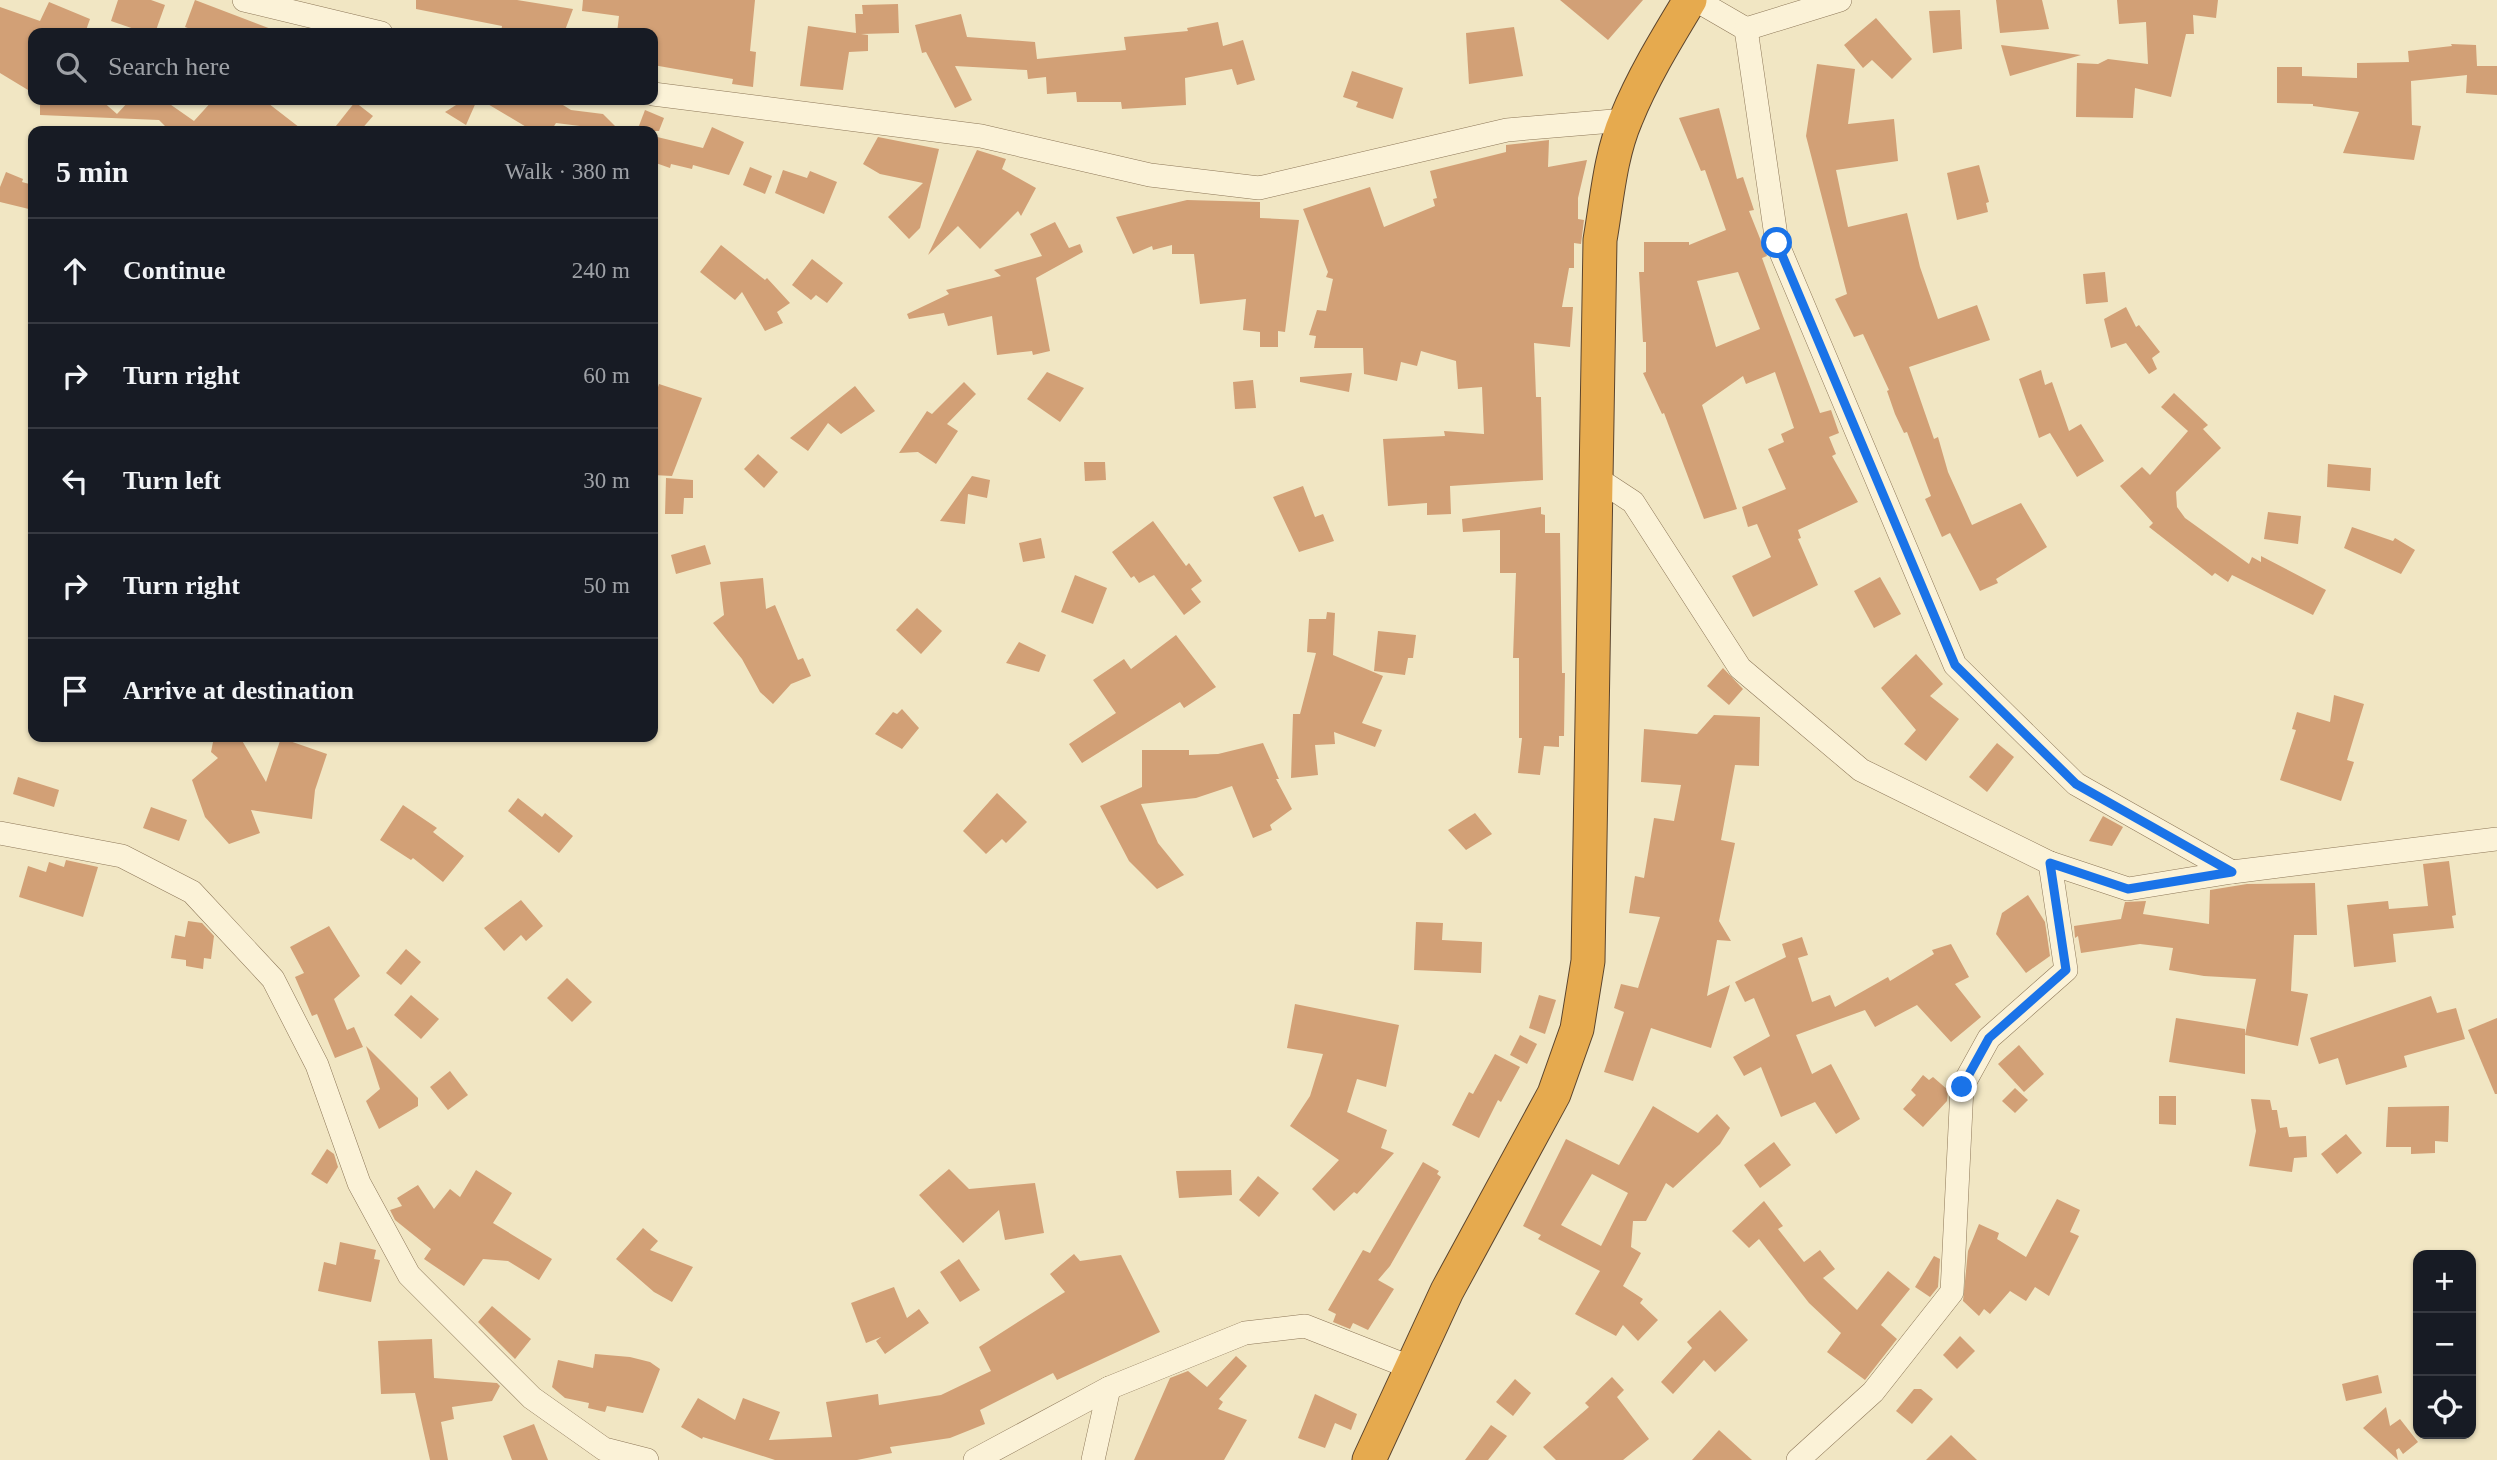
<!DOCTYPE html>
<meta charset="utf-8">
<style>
body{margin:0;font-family:"Times New Roman",serif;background:#20242c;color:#f1f3f6}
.controls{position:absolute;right:21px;bottom:21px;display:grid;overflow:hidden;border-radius:14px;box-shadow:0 2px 5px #0004}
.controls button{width:63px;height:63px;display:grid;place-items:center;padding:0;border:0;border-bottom:2px solid #363941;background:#171b24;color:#f1f3f6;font:35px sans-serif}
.stop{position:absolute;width:21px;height:21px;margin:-16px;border:5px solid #1a73e8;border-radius:50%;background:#fff}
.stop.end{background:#1a73e8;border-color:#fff;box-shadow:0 2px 7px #0008}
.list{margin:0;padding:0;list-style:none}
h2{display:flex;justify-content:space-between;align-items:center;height:91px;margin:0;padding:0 28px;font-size:30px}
h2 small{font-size:23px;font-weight:400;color:#9ea1a6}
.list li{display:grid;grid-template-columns:46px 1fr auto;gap:21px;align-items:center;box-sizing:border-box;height:105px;padding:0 28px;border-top:2px solid #363941}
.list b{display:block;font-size:26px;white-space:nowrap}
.list em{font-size:23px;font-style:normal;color:#9ea1a6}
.icon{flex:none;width:38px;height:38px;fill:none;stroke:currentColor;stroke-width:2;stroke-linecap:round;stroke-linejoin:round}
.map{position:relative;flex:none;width:2497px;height:1460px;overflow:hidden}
.search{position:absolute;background:#171b24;box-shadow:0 2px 5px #0004;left:28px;top:28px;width:630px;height:77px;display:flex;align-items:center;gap:18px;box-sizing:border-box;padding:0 24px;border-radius:14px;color:#9ea1a6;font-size:26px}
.panel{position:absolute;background:#171b24;box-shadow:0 2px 5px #0004;left:28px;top:126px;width:630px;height:616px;border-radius:14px}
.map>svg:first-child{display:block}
.building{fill:#d2a076;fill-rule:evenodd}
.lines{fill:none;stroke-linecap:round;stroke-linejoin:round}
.minor-casing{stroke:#8d7758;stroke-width:24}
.highway-casing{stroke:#5b442d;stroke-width:35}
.minor{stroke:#fbf2d7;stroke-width:23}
.highway{stroke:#e6aa4e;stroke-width:33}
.route{stroke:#1a73e8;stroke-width:9}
</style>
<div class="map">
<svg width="2497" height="1460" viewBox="0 0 2497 1460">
<rect width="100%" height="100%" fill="#f1e6c3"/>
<g class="building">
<polygon points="118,0 151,0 165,5 155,33 146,33 111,21"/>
<polygon points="195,0 279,32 279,33 202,33 185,27"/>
<polygon points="416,0 517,0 573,9 564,33 501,33 502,26 416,9"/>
<polygon points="583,0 755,0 750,51 756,52 753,87 732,84 733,79 653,65 653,33 617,33 619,16 582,11"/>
<polygon points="1560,0 1643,0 1608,40"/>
<polygon points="1996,0 2042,0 2049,29 2000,33"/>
<polygon points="2117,0 2218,0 2216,18 2193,15 2194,34 2186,34 2171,97 2135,88 2133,118 2076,117 2077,63 2098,64 2108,59 2148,64 2146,22 2119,24"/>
<polygon points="49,2 90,19 85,33 33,33 33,93 0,73 0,7 40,21"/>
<polygon points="898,4 899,33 861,34 868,35 868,51 849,52 843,90 800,86 808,26 856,33 855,14 863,14 862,5"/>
<polygon points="1960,10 1962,49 1933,53 1929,11"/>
<polygon points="961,14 967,37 1035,42 1037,59 1126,50 1124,37 1188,31 1187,28 1218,22 1223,46 1243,40 1255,80 1237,85 1232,69 1185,78 1186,105 1122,109 1121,102 1077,102 1076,92 1047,94 1046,77 1028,79 1027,70 955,66 972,100 955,108 926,52 922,53 915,25"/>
<polygon points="1876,18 1912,59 1892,79 1872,60 1863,68 1844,45"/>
<polygon points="1514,27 1523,76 1469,84 1466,33"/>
<polygon points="2451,44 2476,45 2477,66 2497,66 2497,95 2466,93 2467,75 2411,81 2412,125 2421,126 2414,160 2343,153 2359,112 2313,106 2313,104 2277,103 2277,67 2302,67 2302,76 2357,78 2357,63 2409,62 2408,51 2452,46"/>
<polygon points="2001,45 2081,55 2010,76"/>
<polygon points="1817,64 1855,69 1848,124 1894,119 1898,161 1836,170 1848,227 1907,213 1920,267 1938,319 1977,305 1990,340 1909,367 1934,439 1938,437 1948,472 1972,525 2021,503 2047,547 1996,579 1998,583 1980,591 1950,533 1942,537 1925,499 1931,496 1907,432 1904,433 1895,414 1887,391 1889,390 1863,334 1854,337 1835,299 1847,294 1806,136"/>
<polygon points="1352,71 1403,88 1393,119 1356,107 1358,102 1343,97"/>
<polygon points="40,100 101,100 117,114 130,100 164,100 194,121 213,100 264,100 304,131 170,131 159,120 40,115"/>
<polygon points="464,100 477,100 466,125 445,112"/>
<polygon points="481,100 555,100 571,110 603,114 620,131 556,123 551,131 533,131"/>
<polygon points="355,102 373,116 360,131 332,131"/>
<path d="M1719 108 1737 179 1743 177 1754 210 1749 211 1767 256 1762 258 1783 316 1820 413 1831 410 1839 433 1829 437 1836 454 1832 456 1858 502 1798 530 1801 538 1798 539 1818 585 1753 617 1732 576 1771 557 1757 524 1748 527 1742 507 1786 489 1768 449 1784 442 1781 434 1794 428 1775 372 1746 384 1743 376 1702 405 1737 509 1704 519 1664 413 1662 414 1643 373 1646 372V342H1643L1639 272H1644V242H1689V245L1726 230 1705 170 1701 171 1679 118ZM1738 272 1760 329 1716 347 1697 281Z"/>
<polygon points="645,110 664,118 659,131 637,131"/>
<polygon points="712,127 744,142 729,175 693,165 692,169 671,164 670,168 653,162 653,136 703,148"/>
<polygon points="878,137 939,149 920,228 909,239 888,217 923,183 880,174 863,164"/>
<polygon points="1549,140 1548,167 1587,160 1578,198 1578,219 1584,220 1581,244 1574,243 1574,268 1569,268 1562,307 1573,307 1570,347 1534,343 1536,397 1541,397 1543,480 1450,486 1451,514 1427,515 1427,503 1388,506 1383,439 1445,436 1444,431 1484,434 1482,387 1458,389 1456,361 1421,351 1417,366 1401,362 1397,381 1364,374 1363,348 1314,348 1316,336 1309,335 1317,310 1326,311 1333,279 1326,277 1328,272 1303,209 1370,187 1384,227 1435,206 1433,199 1437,198 1430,171 1506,152 1506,145"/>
<polygon points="977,150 1006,159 1002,169 1036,188 1021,216 1018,211 980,249 958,226 928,255"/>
<polygon points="1979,165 1989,202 1986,203 1988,212 1957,220 1947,173"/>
<polygon points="750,167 772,176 765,194 743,185"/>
<polygon points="783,170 807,178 810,171 837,182 824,214 775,193"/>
<polygon points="6,172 23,179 22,182 33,185 33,210 0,202 0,187"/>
<polygon points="1187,200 1260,202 1260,218 1299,220 1285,332 1278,331 1278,347 1260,347 1260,332 1243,330 1246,299 1200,304 1194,254 1172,254 1172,245 1153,250 1152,246 1133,254 1116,217"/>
<polygon points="1055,222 1069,248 1080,244 1083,252 1036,278 1050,351 1033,355 1032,351 997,355 992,316 948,326 944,313 909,319 907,314 949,294 946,290 1001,276 994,270 1042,256 1030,234"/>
<polygon points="721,245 765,280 767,278 790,303 777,312 783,323 765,331 742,292 735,300 700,272"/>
<polygon points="812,259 843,283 827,303 816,295 811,300 792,285"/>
<polygon points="2105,272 2108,302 2086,304 2083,274"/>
<polygon points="2126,307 2136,327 2139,325 2160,352 2152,358 2157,369 2149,374 2126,343 2111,348 2104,319"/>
<polygon points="2041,370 2045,385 2052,382 2069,431 2081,424 2104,461 2077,477 2050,433 2039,438 2019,379"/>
<polygon points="1047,372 1084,388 1060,422 1027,399"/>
<polygon points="1352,373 1349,392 1300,382 1300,377"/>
<polygon points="1253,380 1256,408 1235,409 1233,382"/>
<polygon points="964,382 976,394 947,424 958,431 936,464 918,452 899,453 927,411 932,414"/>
<polygon points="659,384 702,398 672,476 653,475 653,403"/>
<polygon points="855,386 875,411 841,434 828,423 808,451 790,438"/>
<polygon points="2174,393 2208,425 2203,429 2221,448 2176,492 2177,507 2185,518 2249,564 2252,557 2261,562 2261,556 2326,590 2313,615 2232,575 2228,582 2215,573 2212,576 2149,527 2153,523 2120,486 2142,467 2150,475 2188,431 2161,407"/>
<polygon points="758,454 778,472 764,488 744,469"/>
<polygon points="1084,462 1105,462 1106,480 1085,481"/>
<polygon points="2328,464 2371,468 2370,491 2327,487"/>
<polygon points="972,476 990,480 987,498 968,494 965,524 940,521"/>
<polygon points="666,478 693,480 693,498 684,498 683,514 665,514"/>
<polygon points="1303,486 1315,517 1323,514 1334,541 1299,552 1273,497"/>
<polygon points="1541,507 1541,514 1545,515 1545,533 1560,533 1562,673 1565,673 1564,736 1559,736 1559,747 1544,746 1540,775 1518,773 1522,738 1519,738 1519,658 1513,658 1516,573 1500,573 1500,530 1463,532 1462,519"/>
<polygon points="2268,512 2301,516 2298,544 2264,539"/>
<polygon points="1153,521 1186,566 1189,563 1202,581 1191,589 1201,602 1184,615 1154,575 1139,583 1134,576 1131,578 1112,552"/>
<polygon points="2352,527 2393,541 2395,538 2415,550 2401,574 2344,548"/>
<polygon points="1041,538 1045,558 1023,562 1019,543"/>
<polygon points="705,545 711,564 676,574 671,555"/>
<polygon points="1075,575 1107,588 1093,624 1061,612"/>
<polygon points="1880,577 1901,614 1874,628 1854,591"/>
<polygon points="763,578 766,609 775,605 798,660 803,658 811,676 791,684 773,704 760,692 742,659 713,623 724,615 720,582"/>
<polygon points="917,608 942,631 921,654 896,630"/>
<polygon points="1327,612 1335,613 1333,655 1383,676 1362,723 1382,730 1375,747 1334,732 1335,744 1315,745 1318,775 1291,778 1293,714 1300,714 1316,653 1307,652 1309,619 1326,619"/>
<polygon points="1378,631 1416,635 1413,658 1408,658 1405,675 1374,671"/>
<polygon points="1176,635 1216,687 1184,708 1180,702 1082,763 1069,744 1116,713 1093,680 1124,659 1131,669"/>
<polygon points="1019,642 1046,655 1039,672 1006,663"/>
<polygon points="1916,654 1943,684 1930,696 1959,719 1926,761 1904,744 1916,730 1881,688"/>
<polygon points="1723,668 1743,689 1729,705 1707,686"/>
<polygon points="2334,695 2364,704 2347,760 2354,762 2341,801 2280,780 2296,730 2292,729 2297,712 2330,722"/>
<polygon points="902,709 919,728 902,749 875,734 893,712 897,714"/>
<polygon points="1714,715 1760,717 1759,766 1735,765 1721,840 1735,843 1719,921 1731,941 1717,940 1707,996 1730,985 1711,1048 1651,1028 1633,1081 1604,1072 1624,1012 1614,1008 1621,984 1638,988 1660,917 1629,913 1635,876 1644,878 1654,818 1674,821 1681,785 1641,782 1644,729 1697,734"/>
<polygon points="214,737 240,737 266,782 281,738 327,754 315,790 312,819 251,810 260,833 229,844 205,817 192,780 218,758 211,752"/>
<polygon points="1263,743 1279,779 1276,779 1292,809 1270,825 1272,830 1253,838 1232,786 1196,798 1141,804 1158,843 1184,875 1157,889 1129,861 1100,806 1142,787 1142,750 1189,750 1189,755 1218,754"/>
<polygon points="1997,743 2014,757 1987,792 1969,777"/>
<polygon points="18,777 59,790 54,807 13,794"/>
<polygon points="997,793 1027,822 1006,843 1002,839 986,854 963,831"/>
<polygon points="518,798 542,817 545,813 573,836 559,853 508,811"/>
<polygon points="403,805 437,828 433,832 464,856 443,882 413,858 411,860 380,840"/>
<polygon points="151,807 187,820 179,841 143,828"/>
<polygon points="1475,813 1492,834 1466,850 1448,830"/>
<polygon points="2103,816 2123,827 2112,846 2089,841"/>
<polygon points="66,860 98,867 83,917 19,897 28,866 46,872 49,862 64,867"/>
<polygon points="2449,861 2456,915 2452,916 2454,928 2393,934 2396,962 2354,967 2347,905 2388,901 2389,909 2428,906 2423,864"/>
<polygon points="2315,883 2317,935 2294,935 2291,991 2308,994 2298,1046 2245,1035 2256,979 2204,976 2169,970 2173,948 2140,944 2081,953 2078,936 2075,938 2074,926 2121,919 2125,902 2146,901 2143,914 2209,924 2210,890 2247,884"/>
<polygon points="2028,895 2045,922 2050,956 2026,973 1996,934 2002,913"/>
<polygon points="521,900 543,926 526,941 521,935 504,951 484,928"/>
<polygon points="188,921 202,923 214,936 211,959 204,958 203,969 186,966 186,960 171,958 175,935 185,937"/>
<polygon points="1416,922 1443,923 1442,940 1482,942 1481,973 1414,970"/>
<polygon points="329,926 360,976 334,999 347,1030 354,1027 363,1047 335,1058 317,1014 312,1016 295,977 304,973 290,947"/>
<polygon points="1802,937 1808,955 1798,958 1812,1002 1830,995 1835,1007 1888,977 1890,981 1934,954 1932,950 1951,944 1969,977 1955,984 1981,1017 1951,1042 1917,1005 1875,1027 1865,1010 1796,1035 1812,1074 1831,1064 1860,1119 1836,1134 1815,1102 1781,1117 1761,1067 1744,1076 1733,1057 1770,1036 1754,998 1745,1002 1735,982 1786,957 1782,944"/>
<polygon points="406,949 421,962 401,985 386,973"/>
<polygon points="567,978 592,1002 572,1022 547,998"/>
<polygon points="411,995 439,1019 421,1039 394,1015"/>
<polygon points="1539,995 1556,1000 1545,1034 1529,1028"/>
<polygon points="2431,996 2437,1013 2456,1008 2465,1039 2404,1056 2407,1067 2346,1085 2338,1058 2319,1064 2310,1038"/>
<polygon points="1295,1004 1399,1025 1386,1087 1357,1079 1347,1112 1387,1130 1381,1148 1394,1153 1357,1194 1354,1192 1334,1211 1312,1189 1339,1160 1290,1126 1310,1096 1323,1054 1287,1048"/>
<polygon points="2176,1018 2245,1029 2245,1074 2169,1062"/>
<polygon points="2497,1018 2497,1094 2495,1094 2468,1030"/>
<polygon points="1520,1035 1537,1044 1527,1064 1510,1055"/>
<polygon points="2019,1045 2044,1074 2024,1092 1998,1064"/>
<polygon points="366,1046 418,1098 418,1106 379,1129 366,1101 380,1089"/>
<polygon points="1495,1054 1520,1067 1501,1102 1498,1100 1479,1138 1452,1125 1469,1092 1473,1094"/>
<polygon points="450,1071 468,1095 448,1110 430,1087"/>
<polygon points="1923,1075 1929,1080 1933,1077 1948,1090 1947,1101 1923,1127 1903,1109 1916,1095 1911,1090"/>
<polygon points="2015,1088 2028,1100 2015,1113 2002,1101"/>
<polygon points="2159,1096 2176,1096 2176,1125 2159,1124"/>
<polygon points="2251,1099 2270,1100 2272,1110 2277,1110 2280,1128 2287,1127 2289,1137 2306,1136 2307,1157 2294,1158 2292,1172 2249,1166 2256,1131"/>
<path d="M1653 1106 1698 1133 1717 1114 1730 1128 1720 1144 1673 1188 1666 1183 1646 1221H1633L1631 1247 1641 1253 1623 1286 1643 1299 1640 1303 1658 1320 1638 1341 1623 1325 1616 1336 1575 1314 1600 1271 1538 1239 1541 1235 1523 1226 1566 1139 1619 1165ZM1592 1174 1628 1193 1601 1246 1561 1225Z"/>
<polygon points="2449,1106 2448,1142 2435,1141 2435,1153 2411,1154 2411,1147 2386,1147 2388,1107"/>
<polygon points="2346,1134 2362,1153 2337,1174 2321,1154"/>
<polygon points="1774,1142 1791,1165 1760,1188 1744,1165"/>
<polygon points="327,1149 334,1154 338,1167 327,1184 311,1174"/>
<polygon points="1423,1162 1439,1171 1437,1174 1441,1177 1390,1266 1378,1280 1394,1289 1368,1330 1353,1323 1350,1329 1333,1322 1336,1314 1328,1310 1363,1250 1370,1253"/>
<polygon points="949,1169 969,1189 1035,1183 1044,1233 1005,1240 999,1210 963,1243 919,1195"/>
<polygon points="476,1170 512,1193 493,1223 552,1259 539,1280 508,1261 483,1259 464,1286 424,1259 431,1249 395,1220 390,1210 402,1206 397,1198 418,1185 434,1209 450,1189 460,1197"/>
<polygon points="1231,1170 1232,1195 1179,1198 1176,1171"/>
<polygon points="1258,1176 1279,1193 1259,1217 1239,1200"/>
<polygon points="2057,1199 2080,1210 2070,1232 2079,1236 2049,1296 2035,1287 2026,1301 2010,1291 1990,1314 1984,1309 1979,1316 1963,1301 1968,1251 1979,1224 1999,1233 1997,1239 2026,1257"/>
<polygon points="1764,1201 1783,1226 1778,1229 1804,1262 1820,1250 1835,1269 1823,1278 1857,1310 1888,1271 1910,1289 1881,1325 1897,1339 1865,1380 1827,1352 1841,1333 1809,1303 1759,1239 1749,1248 1732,1231"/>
<polygon points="643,1228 658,1241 650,1250 693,1267 672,1302 654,1292 616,1259"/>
<polygon points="340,1242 376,1250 374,1259 380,1260 371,1302 318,1291 324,1262 336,1265"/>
<polygon points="1074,1254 1080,1261 1121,1255 1160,1332 1057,1380 1053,1373 980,1410 985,1424 950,1438 890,1447 892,1453 857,1460 775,1460 703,1437 702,1439 681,1427 698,1398 735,1420 743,1398 780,1412 769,1440 832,1437 826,1402 878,1394 879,1405 941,1395 991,1371 979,1347 1065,1292 1050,1274"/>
<polygon points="1934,1256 1940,1259 1938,1287 1930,1297 1915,1287"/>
<polygon points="959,1259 980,1290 960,1302 940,1272"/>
<polygon points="894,1287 907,1318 919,1309 929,1323 885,1354 876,1341 881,1337 866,1343 851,1303"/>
<polygon points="492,1306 531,1339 515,1359 478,1322"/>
<polygon points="1720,1310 1748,1340 1715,1372 1704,1360 1673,1394 1661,1382 1692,1348 1687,1342"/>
<polygon points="1960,1336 1975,1351 1957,1369 1943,1355"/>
<polygon points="432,1339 434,1378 497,1383 500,1386 492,1401 452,1407 454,1419 441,1422 448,1460 430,1460 415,1393 381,1394 378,1341"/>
<polygon points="595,1354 630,1357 650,1362 660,1369 643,1413 607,1406 605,1412 588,1408 589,1403 565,1398 552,1387 558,1360 593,1368"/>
<polygon points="1236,1356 1247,1366 1219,1399 1223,1402 1218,1409 1247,1420 1224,1460 1134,1460 1170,1378 1188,1371 1207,1387"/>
<polygon points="2378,1375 2382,1393 2346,1401 2342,1384"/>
<polygon points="1612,1377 1624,1390 1617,1397 1649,1439 1623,1460 1556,1460 1543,1447 1589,1407 1585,1403"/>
<polygon points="1515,1379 1531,1393 1513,1416 1496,1402"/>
<polygon points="1914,1389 1921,1389 1933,1399 1912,1424 1896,1411"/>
<polygon points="1315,1394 1357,1414 1351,1430 1335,1423 1325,1448 1298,1438"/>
<polygon points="2386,1407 2390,1426 2400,1419 2418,1442 2403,1454 2399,1448 2396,1450 2398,1460 2363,1428"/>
<polygon points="534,1424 548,1460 512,1460 503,1436"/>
<polygon points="1491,1425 1507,1436 1488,1460 1465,1460"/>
<polygon points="1719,1430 1752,1460 1692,1460"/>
<polygon points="1951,1435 1977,1460 1926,1460"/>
</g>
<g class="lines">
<g class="minor-casing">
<g id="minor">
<polyline points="244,0 381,33"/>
<polyline points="1696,0 1746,29 1840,0"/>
<polyline points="1746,29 1777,243 1955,665 2076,784 2232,872"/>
<polyline points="653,94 981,136 1150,175 1259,188 1507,130 1625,120"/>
<polyline points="1595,477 1633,502 1740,668 1861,770 2050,863 2128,889 2232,872 2497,839"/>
<polyline points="0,833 122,856 192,892 273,979 317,1065 359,1183 409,1275 532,1398 604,1449 647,1460"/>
<polyline points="975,1460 1109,1388 1245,1333 1305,1326 1412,1368"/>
<polyline points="1093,1460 1109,1388"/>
<polyline points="1798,1460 1873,1392 1952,1292 1962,1087 1989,1038 2066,970 2050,863"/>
</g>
</g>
<g class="highway-casing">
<path id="highway" d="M1369 1460 1447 1291 1554 1094 1577 1029 1588 961 1600 240C1607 200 1610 156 1626 119 1643 77 1667 38 1690 0"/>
</g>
<use href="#minor" class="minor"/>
<use href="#highway" class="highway"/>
</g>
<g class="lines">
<polyline class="route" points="1777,243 1955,665 2076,784 2232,872 2128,889 2050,863 2066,970 1989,1038 1962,1087"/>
</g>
</svg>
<div class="controls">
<button>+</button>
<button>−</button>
<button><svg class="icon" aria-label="locate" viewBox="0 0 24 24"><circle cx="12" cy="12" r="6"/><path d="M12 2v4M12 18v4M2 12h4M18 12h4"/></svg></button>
</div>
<div class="stop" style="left:1777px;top:243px"></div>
<div class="stop end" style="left:1962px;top:1087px"></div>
<div class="search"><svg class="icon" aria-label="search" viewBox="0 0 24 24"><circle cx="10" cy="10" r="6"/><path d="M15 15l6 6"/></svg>Search here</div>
<section class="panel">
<h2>5 min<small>Walk · 380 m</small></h2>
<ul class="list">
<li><svg class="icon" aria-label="ahead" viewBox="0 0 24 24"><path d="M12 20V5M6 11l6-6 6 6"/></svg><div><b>Continue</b></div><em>240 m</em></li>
<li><svg class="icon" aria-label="right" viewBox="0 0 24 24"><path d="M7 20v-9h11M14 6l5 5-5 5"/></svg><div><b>Turn right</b></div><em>60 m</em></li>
<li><svg class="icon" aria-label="left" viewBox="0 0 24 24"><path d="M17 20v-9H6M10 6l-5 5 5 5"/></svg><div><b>Turn left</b></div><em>30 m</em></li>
<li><svg class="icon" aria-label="right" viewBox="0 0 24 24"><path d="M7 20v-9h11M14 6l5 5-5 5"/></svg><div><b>Turn right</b></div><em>50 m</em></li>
<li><svg class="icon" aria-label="arrive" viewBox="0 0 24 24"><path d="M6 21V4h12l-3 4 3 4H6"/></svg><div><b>Arrive at destination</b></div></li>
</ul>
</section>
</div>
